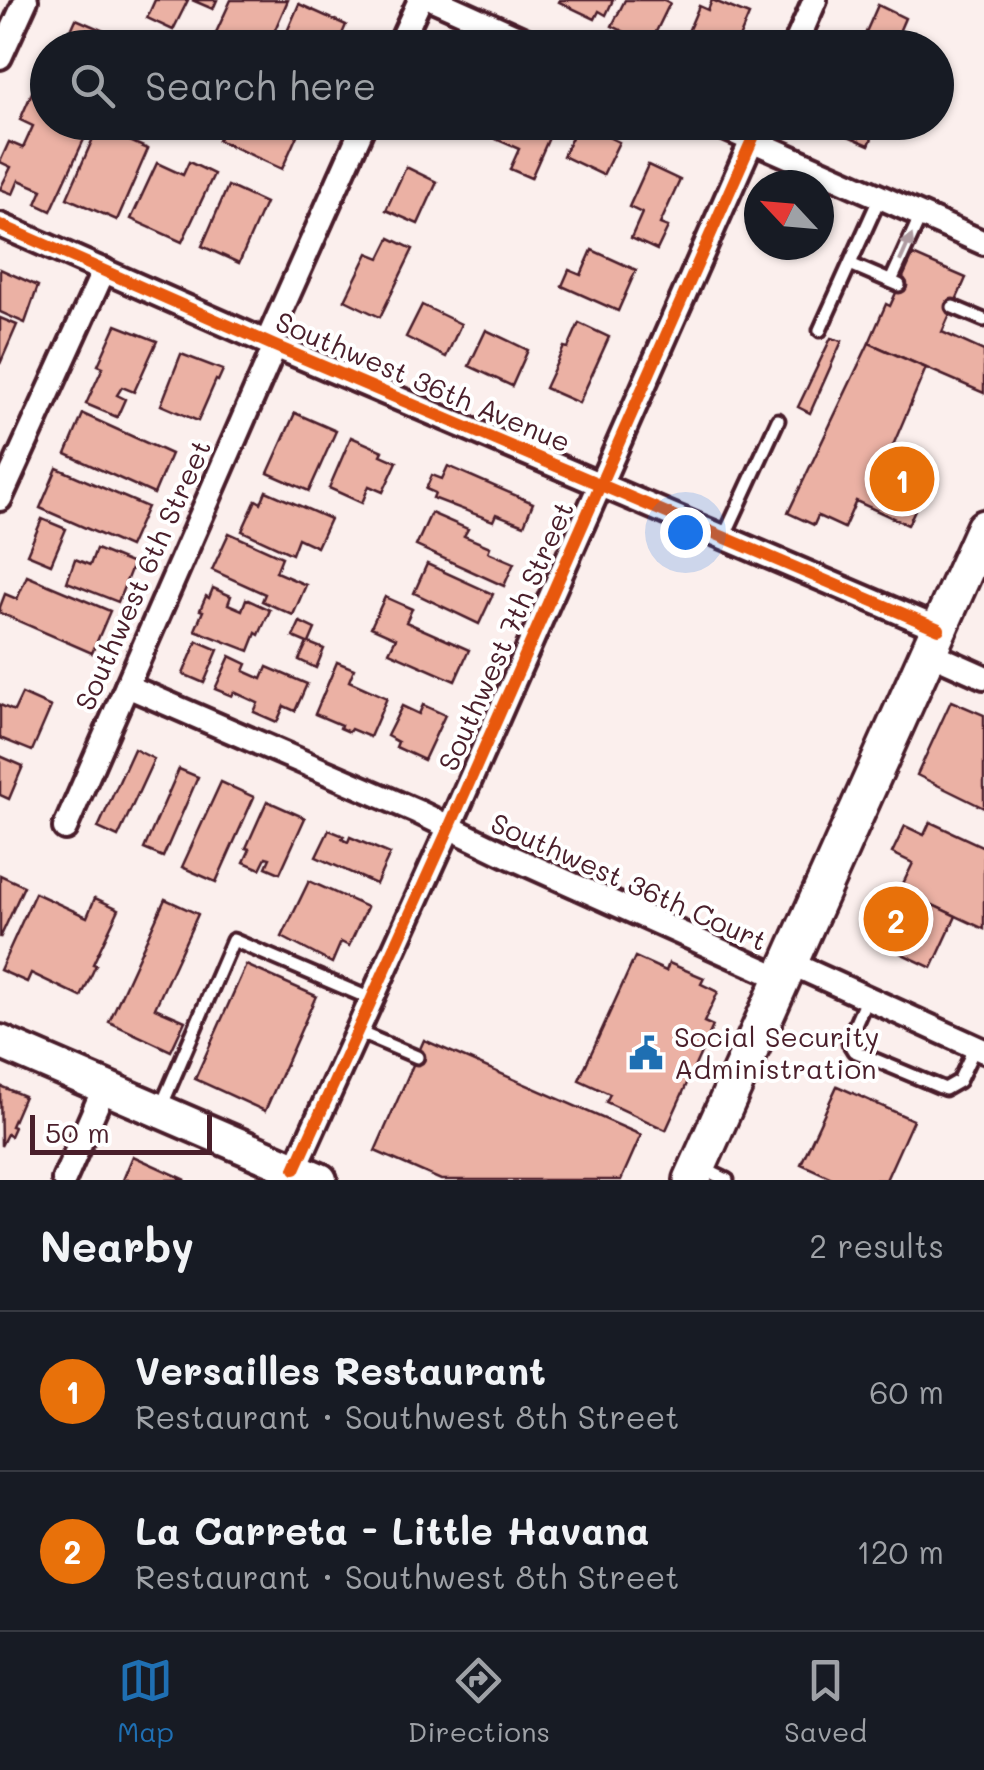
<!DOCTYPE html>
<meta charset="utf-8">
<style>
body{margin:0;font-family:Mali,sans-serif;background:#242831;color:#f1f3f6}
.compass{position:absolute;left:744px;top:170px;width:90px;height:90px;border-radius:50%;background:#171b24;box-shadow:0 2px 8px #0004;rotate:296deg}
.scale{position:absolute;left:30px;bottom:25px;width:182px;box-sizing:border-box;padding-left:10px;border:5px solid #4a1f2b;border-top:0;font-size:28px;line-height:35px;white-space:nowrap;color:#4a1f2b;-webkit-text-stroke:8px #fff;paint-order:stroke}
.you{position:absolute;left:685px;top:532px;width:35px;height:35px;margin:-25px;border:8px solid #fff;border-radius:50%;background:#1a73e8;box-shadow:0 0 0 15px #1a73e833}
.badge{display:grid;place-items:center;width:65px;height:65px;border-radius:50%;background:#1f6fb2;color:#fff;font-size:32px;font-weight:700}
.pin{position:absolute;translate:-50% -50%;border:5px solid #fff;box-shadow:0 2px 10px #0006}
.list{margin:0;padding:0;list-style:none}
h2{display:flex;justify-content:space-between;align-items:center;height:130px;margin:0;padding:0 40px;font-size:42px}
h2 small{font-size:32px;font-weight:400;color:#9ea1a6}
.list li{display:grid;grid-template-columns:65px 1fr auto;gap:30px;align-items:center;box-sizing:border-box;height:160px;padding:0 40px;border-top:2px solid #363941}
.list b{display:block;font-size:38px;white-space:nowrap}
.list p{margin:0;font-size:32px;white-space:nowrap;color:#9ea1a6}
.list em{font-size:32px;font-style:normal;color:#9ea1a6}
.icon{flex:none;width:55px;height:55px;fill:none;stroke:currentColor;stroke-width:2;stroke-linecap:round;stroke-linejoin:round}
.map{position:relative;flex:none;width:984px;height:1180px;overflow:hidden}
.search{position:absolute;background:#171b24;box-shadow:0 2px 8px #0004;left:30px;right:30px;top:30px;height:110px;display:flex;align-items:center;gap:25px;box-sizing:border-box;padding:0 35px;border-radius:55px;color:#9ea1a6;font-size:38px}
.sheet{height:450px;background:#171b24}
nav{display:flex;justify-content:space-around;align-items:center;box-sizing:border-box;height:140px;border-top:2px solid #363941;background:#171b24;font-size:28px;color:#9ea1a6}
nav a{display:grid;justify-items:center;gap:5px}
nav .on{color:#1f6fb2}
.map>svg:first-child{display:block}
.building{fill:#ebb1a4;stroke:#4a1f2b;stroke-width:2.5}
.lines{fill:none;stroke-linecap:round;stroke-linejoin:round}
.lane-casing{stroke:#4a1f2b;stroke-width:19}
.street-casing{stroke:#4a1f2b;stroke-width:30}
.secondary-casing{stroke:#4a1f2b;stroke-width:40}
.primary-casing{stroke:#4a1f2b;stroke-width:42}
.lane{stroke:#fff;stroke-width:11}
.street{stroke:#fff;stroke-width:22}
.secondary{stroke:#fff;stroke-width:32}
.primary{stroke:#fff;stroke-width:35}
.cycleway-casing{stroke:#fff;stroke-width:19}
.cycleway{stroke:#e8590c;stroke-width:12}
.oneway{fill:#ae9aa0}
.labels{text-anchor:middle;stroke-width:8;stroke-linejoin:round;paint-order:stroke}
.street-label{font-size:28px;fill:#4a1f2b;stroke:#fff}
.poi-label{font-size:28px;fill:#4a1f2b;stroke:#fff;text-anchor:start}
</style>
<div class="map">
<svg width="984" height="1180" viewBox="0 0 984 1180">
<rect width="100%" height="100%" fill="#fbefed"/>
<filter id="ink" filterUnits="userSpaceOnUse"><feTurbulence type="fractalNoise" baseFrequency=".01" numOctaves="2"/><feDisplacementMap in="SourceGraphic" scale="20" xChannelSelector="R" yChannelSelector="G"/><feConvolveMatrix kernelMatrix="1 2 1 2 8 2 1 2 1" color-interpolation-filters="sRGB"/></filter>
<g filter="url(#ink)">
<g class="building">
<polygon points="155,0 188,0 173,30 147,18"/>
<polygon points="192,0 217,0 213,9"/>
<polygon points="231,0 288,0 267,48 238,48 214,37"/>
<polygon points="560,0 613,0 606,15 599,11 595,19 559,2"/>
<polygon points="625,0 664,0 670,3 650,44 612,26"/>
<polygon points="712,0 749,15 735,48 681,48 699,6 708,10"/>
<polygon points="299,4 346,25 336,48 280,48"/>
<polygon points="878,5 905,18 892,48 859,48"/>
<polygon points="76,19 120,38 116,48 63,48"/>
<polygon points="34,88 48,94 48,122 92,122 51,211 36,204 42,190 19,180 13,194 0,189 11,167 0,162 9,142 23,148 33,126 20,120"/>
<polygon points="226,122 251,132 256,122 303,122 282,169 218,140"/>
<polygon points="443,122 469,122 464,132"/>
<polygon points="504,122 556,122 531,178 510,169 519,149 496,139"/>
<polygon points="835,122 879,122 869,145 832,129"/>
<polygon points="579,123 619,142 603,175 563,156"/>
<polygon points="98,127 148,149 117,220 67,198"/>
<polygon points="189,162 214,174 182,242 131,219 157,163 183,175"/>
<polygon points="648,165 680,180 660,224 668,227 657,250 631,238 642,213 629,207"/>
<polygon points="406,167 437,182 418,224 386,210"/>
<polygon points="228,186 265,203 239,263 202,246"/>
<polygon points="390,238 413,249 380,317 345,300 368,253 380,258"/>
<polygon points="592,250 636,270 618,311 562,286 569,270 581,275"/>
<polygon points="913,255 966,278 942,332 984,351 984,393 869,343 886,304 890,306"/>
<polygon points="0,269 38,286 25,323 0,312"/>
<polygon points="422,305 461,324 446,357 406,337"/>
<polygon points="0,318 17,325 0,364"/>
<polygon points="579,323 609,337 579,403 545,388 564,347 568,348"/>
<polygon points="116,325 157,341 134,392 122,387 117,395 125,399 117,417 86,404 103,367 98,365"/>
<polygon points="486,330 528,350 512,386 469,366"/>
<polygon points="831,338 842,341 810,413 798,407"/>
<polygon points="869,343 926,368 888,457 930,476 908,525 856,501 844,528 818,516 814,525 788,513"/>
<polygon points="181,354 223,370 218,381 216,380 198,421 161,405"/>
<polygon points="295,413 336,431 309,491 268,473"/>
<polygon points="83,414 171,454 154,494 66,454"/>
<polygon points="351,437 383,451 381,455 397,462 383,492 369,486 362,503 329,488"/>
<polygon points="448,466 533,503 524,525 496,514 493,521 433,498 435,493 426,489 432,475 442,479"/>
<polygon points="57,468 147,507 129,547 40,508"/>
<polygon points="266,491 330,519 317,547 298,538 292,554 242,531 256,500 261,503"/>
<polygon points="431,513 468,529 464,536 490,547 488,552 514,563 504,586 416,546"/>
<polygon points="42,519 66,529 51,564 27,554"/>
<polygon points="229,533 282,557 276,572 306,585 293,615 262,601 265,594 212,570"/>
<polygon points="96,549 133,564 118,602 67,582 75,559 90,565"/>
<polygon points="427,564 493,594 479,624 414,593"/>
<polygon points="27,576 110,611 92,653 0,613 0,607 5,594 17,599"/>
<polygon points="213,588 231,596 228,604 242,610 246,599 270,610 259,635 256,633 249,651 195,630 203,611 200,610 206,596 209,598"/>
<polygon points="385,597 412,609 406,622 469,650 455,681 389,652 396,638 371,627"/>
<polygon points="300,622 315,629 309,643 324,649 316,668 299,660 307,643 293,637"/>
<polygon points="197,641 218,650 204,683 183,674"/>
<polygon points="230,656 247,664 244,671 262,679 267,667 307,684 295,711 284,706 277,722 254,712 258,703 234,692 232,696 215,689"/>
<polygon points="337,662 354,669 349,681 387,698 370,737 351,729 349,732 340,728 341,725 315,714"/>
<polygon points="22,694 51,707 32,751 0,738 0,705 14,711"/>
<polygon points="951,701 984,715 984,808 917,775"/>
<polygon points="423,705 445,715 424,760 396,747 398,742 387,736 402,706 419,714"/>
<polygon points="134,749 154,759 118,837 98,828"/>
<polygon points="0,756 23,766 9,799 0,795"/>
<polygon points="179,769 198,777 163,857 144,849"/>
<polygon points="221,782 254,797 216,882 182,867"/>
<polygon points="267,801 305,818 280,873 266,867 270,858 266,857 260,869 244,862 250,849 246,848"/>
<polygon points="930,822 984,847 984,929 900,890 913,863 892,853 905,826 924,835"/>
<polygon points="329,830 344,836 342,839 348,842 350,837 390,854 376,884 316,857"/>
<polygon points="0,875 24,886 0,938"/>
<polygon points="309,881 367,907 349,946 341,942 332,963 282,937"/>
<polygon points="895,887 956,916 932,968 879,943 875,931"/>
<polygon points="35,893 87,917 95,898 119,909 93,964 96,965 81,997 31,973 27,982 0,970"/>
<polygon points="165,899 198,914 155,1008 185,1021 171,1051 109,1022"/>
<polygon points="635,957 666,971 669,963 704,978 701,984 718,992 704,1022 713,1026 666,1130 606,1102 610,1094 579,1080"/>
<polygon points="246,965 316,996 265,1111 195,1079"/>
<polygon points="424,1040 641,1135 621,1180 441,1180 375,1151"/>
<polygon points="0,1086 24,1096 11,1126 14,1127 10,1136 7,1134 1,1146"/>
<polygon points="837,1086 913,1120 886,1180 836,1180 801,1164"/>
<polygon points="133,1156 186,1180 123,1180"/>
</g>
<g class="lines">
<g class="lane-casing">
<g id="lane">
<polyline points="850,264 899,285"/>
<polyline points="891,281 921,215"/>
<polyline points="953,307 984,320"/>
<polyline points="820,330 880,197"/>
<polyline points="724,537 778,420"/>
<polyline points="867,998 851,1034 849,1043 854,1051 945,1089 959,1081 975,1047"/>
<polyline points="356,1031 417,1057"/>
<polyline points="161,1107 233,940 371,999"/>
<polyline points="704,1169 727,1180"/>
</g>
</g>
<g class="street-casing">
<g id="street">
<polyline points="435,0 542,48"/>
<polyline points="398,48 420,0"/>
<polyline points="794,48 815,0"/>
<polyline points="0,57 26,0"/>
<polyline points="711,122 984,243"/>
<polyline points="0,225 275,346 939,629"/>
<polyline points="267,342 365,122"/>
<polyline points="0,499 104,270"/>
<polyline points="928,652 984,677"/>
<polyline points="127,686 418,812 511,857 781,978"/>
<polyline points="65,828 275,346"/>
<polyline points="788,962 984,1051"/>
<polyline points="295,1169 449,828 760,122"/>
<polyline points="64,1180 105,1086"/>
</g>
</g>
<g class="secondary-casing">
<polyline id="secondary" points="0,1042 320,1180"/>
</g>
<g class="primary-casing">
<polyline id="primary" points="692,1180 984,528"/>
</g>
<use href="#lane" class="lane"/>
<use href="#street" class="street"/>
<use href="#secondary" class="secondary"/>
<use href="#primary" class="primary"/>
<g class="cycleway-casing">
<g id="cycleway">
<polyline points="0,225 275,346 939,629"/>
<polyline points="295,1169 449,828 760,122"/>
</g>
</g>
<use href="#cycleway" class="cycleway"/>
</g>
<defs><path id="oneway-solid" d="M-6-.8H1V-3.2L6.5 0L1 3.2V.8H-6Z" transform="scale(2.5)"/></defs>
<use class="oneway" href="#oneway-solid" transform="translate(906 248) rotate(-66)"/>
</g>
<defs>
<g id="civic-bare" transform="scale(2.7)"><path d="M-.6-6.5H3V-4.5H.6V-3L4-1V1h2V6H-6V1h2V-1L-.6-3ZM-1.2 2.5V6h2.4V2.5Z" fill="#1f6fb2" stroke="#fff" stroke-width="2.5" paint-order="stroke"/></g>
</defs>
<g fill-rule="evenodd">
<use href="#civic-bare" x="646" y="1053"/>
</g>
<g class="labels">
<g class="street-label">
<text transform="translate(423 382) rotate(23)" y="10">Southwest 36th Avenue</text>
<text transform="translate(143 575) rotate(-66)" y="10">Southwest 6th Street</text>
<text transform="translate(506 636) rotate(-66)" y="10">Southwest 7th Street</text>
<text transform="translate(629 882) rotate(24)" y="10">Southwest 36th Court</text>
</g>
<g class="poi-label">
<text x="674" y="1047">Social Security<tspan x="674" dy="32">Administration</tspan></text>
</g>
</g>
</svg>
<svg class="compass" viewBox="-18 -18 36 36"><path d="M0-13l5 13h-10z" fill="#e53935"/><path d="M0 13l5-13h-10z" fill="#9ea1a6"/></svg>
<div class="scale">50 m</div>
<div class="you"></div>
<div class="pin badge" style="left:902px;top:479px;background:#e8710a">1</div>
<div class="pin badge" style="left:896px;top:919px;background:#e8710a">2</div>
<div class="search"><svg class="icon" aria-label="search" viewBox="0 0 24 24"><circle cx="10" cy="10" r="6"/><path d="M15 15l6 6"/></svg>Search here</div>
</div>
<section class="sheet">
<h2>Nearby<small>2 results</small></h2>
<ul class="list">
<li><span class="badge" style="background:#e8710a">1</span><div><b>Versailles Restaurant</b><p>Restaurant · Southwest 8th Street</p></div><em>60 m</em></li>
<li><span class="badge" style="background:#e8710a">2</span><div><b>La Carreta - Little Havana</b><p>Restaurant · Southwest 8th Street</p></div><em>120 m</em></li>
</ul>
</section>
<nav>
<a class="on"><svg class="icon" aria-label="map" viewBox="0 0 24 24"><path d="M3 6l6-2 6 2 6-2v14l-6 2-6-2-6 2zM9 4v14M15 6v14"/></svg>Map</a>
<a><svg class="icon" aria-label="directions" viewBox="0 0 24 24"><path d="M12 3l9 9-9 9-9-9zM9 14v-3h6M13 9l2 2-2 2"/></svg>Directions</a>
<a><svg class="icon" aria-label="saved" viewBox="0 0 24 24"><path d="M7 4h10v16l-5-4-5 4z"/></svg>Saved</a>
</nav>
